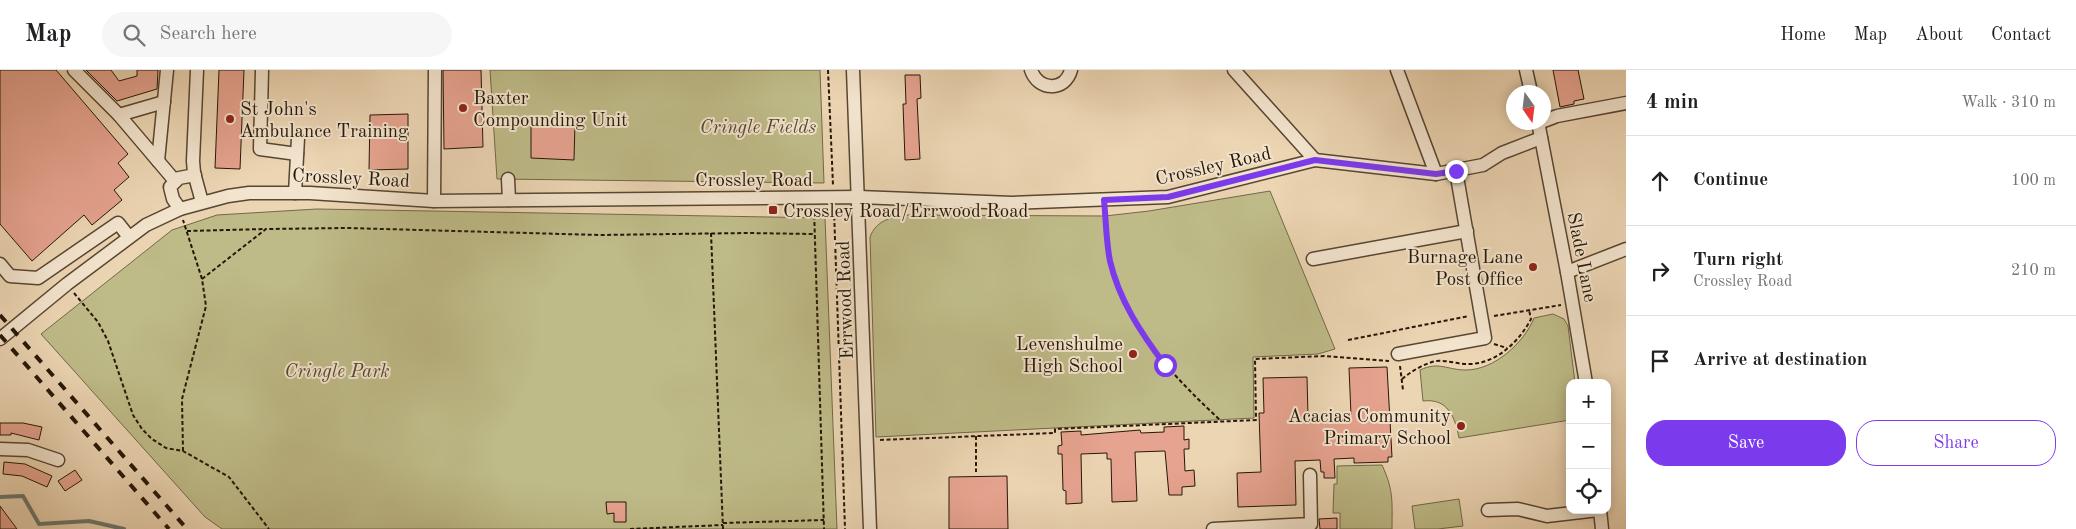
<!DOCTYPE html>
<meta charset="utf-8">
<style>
body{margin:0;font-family:"Old Standard TT",serif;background:#f6f6f6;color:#202124}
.controls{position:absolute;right:15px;bottom:15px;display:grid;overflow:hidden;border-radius:10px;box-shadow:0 2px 12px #0003}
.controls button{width:45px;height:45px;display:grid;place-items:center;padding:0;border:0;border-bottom:1px solid #e0e0e0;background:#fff;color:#202124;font:25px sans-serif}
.compass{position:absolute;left:1506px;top:15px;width:45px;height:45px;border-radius:50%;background:#fff;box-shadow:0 2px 12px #0003;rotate:166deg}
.stop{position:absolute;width:15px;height:15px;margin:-11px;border:4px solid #7c3aed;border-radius:50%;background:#fff}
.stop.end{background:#7c3aed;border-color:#fff;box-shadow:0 1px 5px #0008}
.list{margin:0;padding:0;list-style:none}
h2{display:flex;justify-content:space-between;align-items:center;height:65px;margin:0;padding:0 20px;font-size:21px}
h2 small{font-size:16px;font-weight:400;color:#757577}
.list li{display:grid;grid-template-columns:32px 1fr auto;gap:15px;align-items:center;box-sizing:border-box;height:90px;padding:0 20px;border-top:1px solid #e0e0e0}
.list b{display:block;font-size:19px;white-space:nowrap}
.list p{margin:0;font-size:16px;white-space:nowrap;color:#757577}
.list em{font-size:16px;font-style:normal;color:#757577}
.actions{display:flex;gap:10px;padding:15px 20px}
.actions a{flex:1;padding:11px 0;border:1px solid #7c3aed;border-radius:20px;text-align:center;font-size:18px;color:#7c3aed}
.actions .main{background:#7c3aed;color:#fff}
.icon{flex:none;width:28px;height:28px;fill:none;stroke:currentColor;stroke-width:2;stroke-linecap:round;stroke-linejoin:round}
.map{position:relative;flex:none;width:1626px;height:459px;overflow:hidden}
header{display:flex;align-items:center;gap:30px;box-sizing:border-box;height:70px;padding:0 25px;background:#fff;border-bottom:1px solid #e0e0e0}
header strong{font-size:24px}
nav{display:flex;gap:28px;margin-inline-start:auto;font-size:18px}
.search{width:350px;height:45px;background:#f6f6f6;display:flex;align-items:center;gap:12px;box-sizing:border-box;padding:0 18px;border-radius:28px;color:#757577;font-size:19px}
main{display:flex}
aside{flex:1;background:#fff}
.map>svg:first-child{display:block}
.green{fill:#bebb88;stroke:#726948}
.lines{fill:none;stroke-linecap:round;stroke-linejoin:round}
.stream{stroke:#6c776f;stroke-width:4}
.building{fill:#e6a38f;stroke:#251707}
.minor-casing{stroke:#574632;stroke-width:15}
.path{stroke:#251707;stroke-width:2;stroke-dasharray:4 2.5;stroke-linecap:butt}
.minor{stroke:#f3e4ce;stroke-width:12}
.rail{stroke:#251707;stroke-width:4;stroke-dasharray:9 9;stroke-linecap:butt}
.route{stroke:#7c3aed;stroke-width:6}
.poi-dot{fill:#8f2418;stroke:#f3e4ce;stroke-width:2}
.labels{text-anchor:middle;stroke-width:4;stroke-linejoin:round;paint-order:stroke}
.poi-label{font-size:19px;fill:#251707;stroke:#f3e4ce;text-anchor:start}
.park-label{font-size:19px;font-style:italic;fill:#53482e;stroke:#f3e4ce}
.street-label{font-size:19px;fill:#251707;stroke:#f3e4ce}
</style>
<header>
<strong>Map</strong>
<div class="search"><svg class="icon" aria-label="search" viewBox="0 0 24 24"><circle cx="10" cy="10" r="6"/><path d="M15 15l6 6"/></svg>Search here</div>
<nav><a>Home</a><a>Map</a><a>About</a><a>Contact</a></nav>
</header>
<main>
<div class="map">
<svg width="1626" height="459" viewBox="0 0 1626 459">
<rect width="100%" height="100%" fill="#ecd5b3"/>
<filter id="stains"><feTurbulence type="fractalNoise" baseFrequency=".004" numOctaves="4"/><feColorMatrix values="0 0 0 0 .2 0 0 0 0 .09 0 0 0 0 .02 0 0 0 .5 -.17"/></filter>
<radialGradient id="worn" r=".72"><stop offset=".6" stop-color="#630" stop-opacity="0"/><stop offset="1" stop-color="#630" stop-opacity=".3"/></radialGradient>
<g class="green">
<polygon points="490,0 820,0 824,113 497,109"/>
<path d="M1270 121 1335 279 1318 284 1253 287 1254 348 876 367 870 167C876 151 890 147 906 145L1105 146 1149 141Z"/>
<polygon points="317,139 825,148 837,459 222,459 205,447 41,264 172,160 217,145"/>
<path d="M1553 244 1564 249 1568 256 1575 313H1570V350L1459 368C1455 347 1448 328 1423 331L1420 300C1439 291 1447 300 1466 300 1494 300 1524 273 1534 248Z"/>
<path d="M1382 395C1394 421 1392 432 1392 459H1340V443H1333L1334 414H1337V396Z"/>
<polygon points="1459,429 1463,456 1438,459 1415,459 1412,436"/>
</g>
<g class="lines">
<polyline class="stream" points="0,427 23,426 39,454 89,451 124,459"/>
</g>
<g class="building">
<polygon points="0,0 56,0 128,84 118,93 129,107 114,120 122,130 92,155 84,145 32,191 0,154"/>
<polygon points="86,0 111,0 119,11 137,6 137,0 158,0 157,19 117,31"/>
<polygon points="219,0 244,0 240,99 215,98"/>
<polygon points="443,0 481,0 483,77 444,79"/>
<polygon points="1553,0 1578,0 1584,29 1574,31 1574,34 1560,37"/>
<polygon points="905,5 920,5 921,28 917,29 920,89 905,90 903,34 906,34"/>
<polygon points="408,44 408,99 369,100 370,45"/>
<polygon points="531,51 575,52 574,90 531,88"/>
<polygon points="1387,297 1392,387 1388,387 1388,392 1354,393 1354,388 1334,389 1335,408 1324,408 1324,402 1321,402 1320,390 1295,391 1296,435 1238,437 1237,403 1261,402 1259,343 1264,343 1263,308 1307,307 1308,346 1351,345 1349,298"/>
<polygon points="0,353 23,353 42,357 39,370 11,363 11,365 0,365"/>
<polygon points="1184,356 1184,370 1189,369 1189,379 1184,379 1185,401 1194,400 1195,416 1182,417 1182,425 1169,425 1165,381 1135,382 1137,431 1112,432 1111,389 1107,389 1107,383 1081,384 1082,433 1066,434 1066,421 1063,420 1062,384 1058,384 1058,376 1062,375 1061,362 1081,361 1081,365 1140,360 1141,363 1164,362 1164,357"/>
<polygon points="4,392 25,394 52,406 47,417 22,406 3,404"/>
<polygon points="75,400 82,410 65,421 58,411"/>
<polygon points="1007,406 1008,459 949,459 949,407"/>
<polygon points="606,432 626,432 626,452 614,452 614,443 607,444"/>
<polygon points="0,436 17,459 0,459"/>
<polygon points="1337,448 1337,459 1320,459 1319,449"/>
</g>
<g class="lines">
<g class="minor-casing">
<g id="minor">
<polyline points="74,0 119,45 175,111"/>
<polyline points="197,0 193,91 194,103 202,132"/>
<polyline points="262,0 260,79 297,84"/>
<polyline points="853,0 870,459"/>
<path d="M1031 0C1038 21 1065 22 1071 0"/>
<polyline points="1234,0 1315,90"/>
<polyline points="1397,0 1436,104"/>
<polyline points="1526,0 1531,22"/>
<polyline points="119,45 164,32"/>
<polyline points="1544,51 1557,46 1626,33"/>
<polyline points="1538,52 1567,202 1586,313"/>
<polyline points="158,91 167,0"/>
<polyline points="508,109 509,130"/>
<polyline points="295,123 298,68"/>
<polyline points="434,131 435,0"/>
<polyline points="180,139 173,129 170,117 179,108 195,105"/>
<polyline points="1313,189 1467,161"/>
<polyline points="0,194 10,206 38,208 118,153 129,167"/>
<polyline points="1567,202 1626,179"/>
<polyline points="0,269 67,214 146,155 180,139 228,126 249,123 310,123 434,131 859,127 1012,133 1168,127 1315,90 1436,104 1483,95 1502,83 1541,68"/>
<polyline points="1398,284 1485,268 1456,101"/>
<polyline points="0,379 28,380 58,390"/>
<polyline points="1488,440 1518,439 1547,446 1598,440"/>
<polyline points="1600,440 1602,459"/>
<polyline points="1213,459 1311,454 1310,405"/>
</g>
</g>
<g class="path">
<polyline points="828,0 833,115"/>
<polyline points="814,139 824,459"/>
<polyline points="834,140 845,459"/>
<path d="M1105 142C1106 159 1107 176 1110 192 1126 258 1173 306 1221 351"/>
<polyline points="187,161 266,159"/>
<polyline points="711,163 723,459"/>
<polyline points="202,209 266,159 348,158 599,165 747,163 813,164"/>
<polyline points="74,223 98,252 108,271 133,345 142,359 152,369 166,378 183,381 229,407 269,459"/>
<polyline points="1494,246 1561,235"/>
<polyline points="1348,270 1469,246"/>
<polyline points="1494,274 1507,278"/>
<polyline points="1400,296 1403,320"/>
<path d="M1402 309C1412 301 1423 294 1436 291 1447 290 1457 294 1467 294 1495 295 1519 272 1531 249L1529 240"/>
<polyline points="976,366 976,402"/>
<polyline points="880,370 1055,363 1055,359 1256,350 1255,289 1324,286 1389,291"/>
<polyline points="183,381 182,329 206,236 202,209 183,150"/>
<polyline points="723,453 824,450"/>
<polyline points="630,459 723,455"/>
</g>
<use href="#minor" class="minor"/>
<g class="rail">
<polyline points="0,245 187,459"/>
<polyline points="0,265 169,459"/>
</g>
</g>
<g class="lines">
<path class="route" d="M1165 295C1141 263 1119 230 1110 191 1106 171 1106 150 1104 130L1168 127 1315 90 1436 104 1456 101"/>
</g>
<g class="poi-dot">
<circle cx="463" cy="38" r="5"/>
<circle cx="230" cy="49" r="5"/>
<rect x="768" y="135" width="10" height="10" rx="2.5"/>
<circle cx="1533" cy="197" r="5"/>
<circle cx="1133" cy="284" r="5"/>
<circle cx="1461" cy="356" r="5"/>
</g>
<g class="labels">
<g class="poi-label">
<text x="473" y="34">Baxter<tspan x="473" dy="22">Compounding Unit</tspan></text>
<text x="240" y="45">St John's<tspan x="240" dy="22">Ambulance Training</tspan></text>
<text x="783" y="147">Crossley Road/Errwood Road</text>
<text x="1523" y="193" text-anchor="end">Burnage Lane<tspan x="1523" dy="22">Post Office</tspan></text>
<text x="1123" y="280" text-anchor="end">Levenshulme<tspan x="1123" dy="22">High School</tspan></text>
<text x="1451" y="352" text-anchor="end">Acacias Community<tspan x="1451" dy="22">Primary School</tspan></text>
</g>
<g class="park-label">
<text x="758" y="63">Cringle Fields</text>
<text x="337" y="307">Cringle Park</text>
</g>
<g class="street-label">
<text transform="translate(1213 95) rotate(-13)" y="7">Crossley Road</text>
<text transform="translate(351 107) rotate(3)" y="7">Crossley Road</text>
<text x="754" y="116">Crossley Road</text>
<text transform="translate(1583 187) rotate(79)" y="7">Slade Lane</text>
<text transform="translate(844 230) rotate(-92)" y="7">Errwood Road</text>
</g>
</g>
<rect width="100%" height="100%" filter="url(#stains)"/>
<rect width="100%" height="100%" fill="url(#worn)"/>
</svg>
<div class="controls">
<button>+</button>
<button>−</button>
<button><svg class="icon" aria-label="locate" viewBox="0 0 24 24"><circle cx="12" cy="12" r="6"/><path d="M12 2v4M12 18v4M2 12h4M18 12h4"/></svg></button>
</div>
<svg class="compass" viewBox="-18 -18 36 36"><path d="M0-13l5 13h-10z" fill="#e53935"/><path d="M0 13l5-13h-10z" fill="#757577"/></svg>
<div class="stop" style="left:1165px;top:295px"></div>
<div class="stop end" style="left:1456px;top:101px"></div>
</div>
<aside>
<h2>4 min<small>Walk · 310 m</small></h2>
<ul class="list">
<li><svg class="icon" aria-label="ahead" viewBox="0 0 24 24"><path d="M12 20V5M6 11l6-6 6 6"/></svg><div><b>Continue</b></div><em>100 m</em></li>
<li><svg class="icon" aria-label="right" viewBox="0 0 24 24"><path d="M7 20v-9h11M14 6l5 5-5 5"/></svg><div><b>Turn right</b><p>Crossley Road</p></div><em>210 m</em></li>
<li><svg class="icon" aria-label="arrive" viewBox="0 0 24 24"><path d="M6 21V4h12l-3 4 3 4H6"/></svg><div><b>Arrive at destination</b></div></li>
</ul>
<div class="actions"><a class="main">Save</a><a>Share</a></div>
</aside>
</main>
